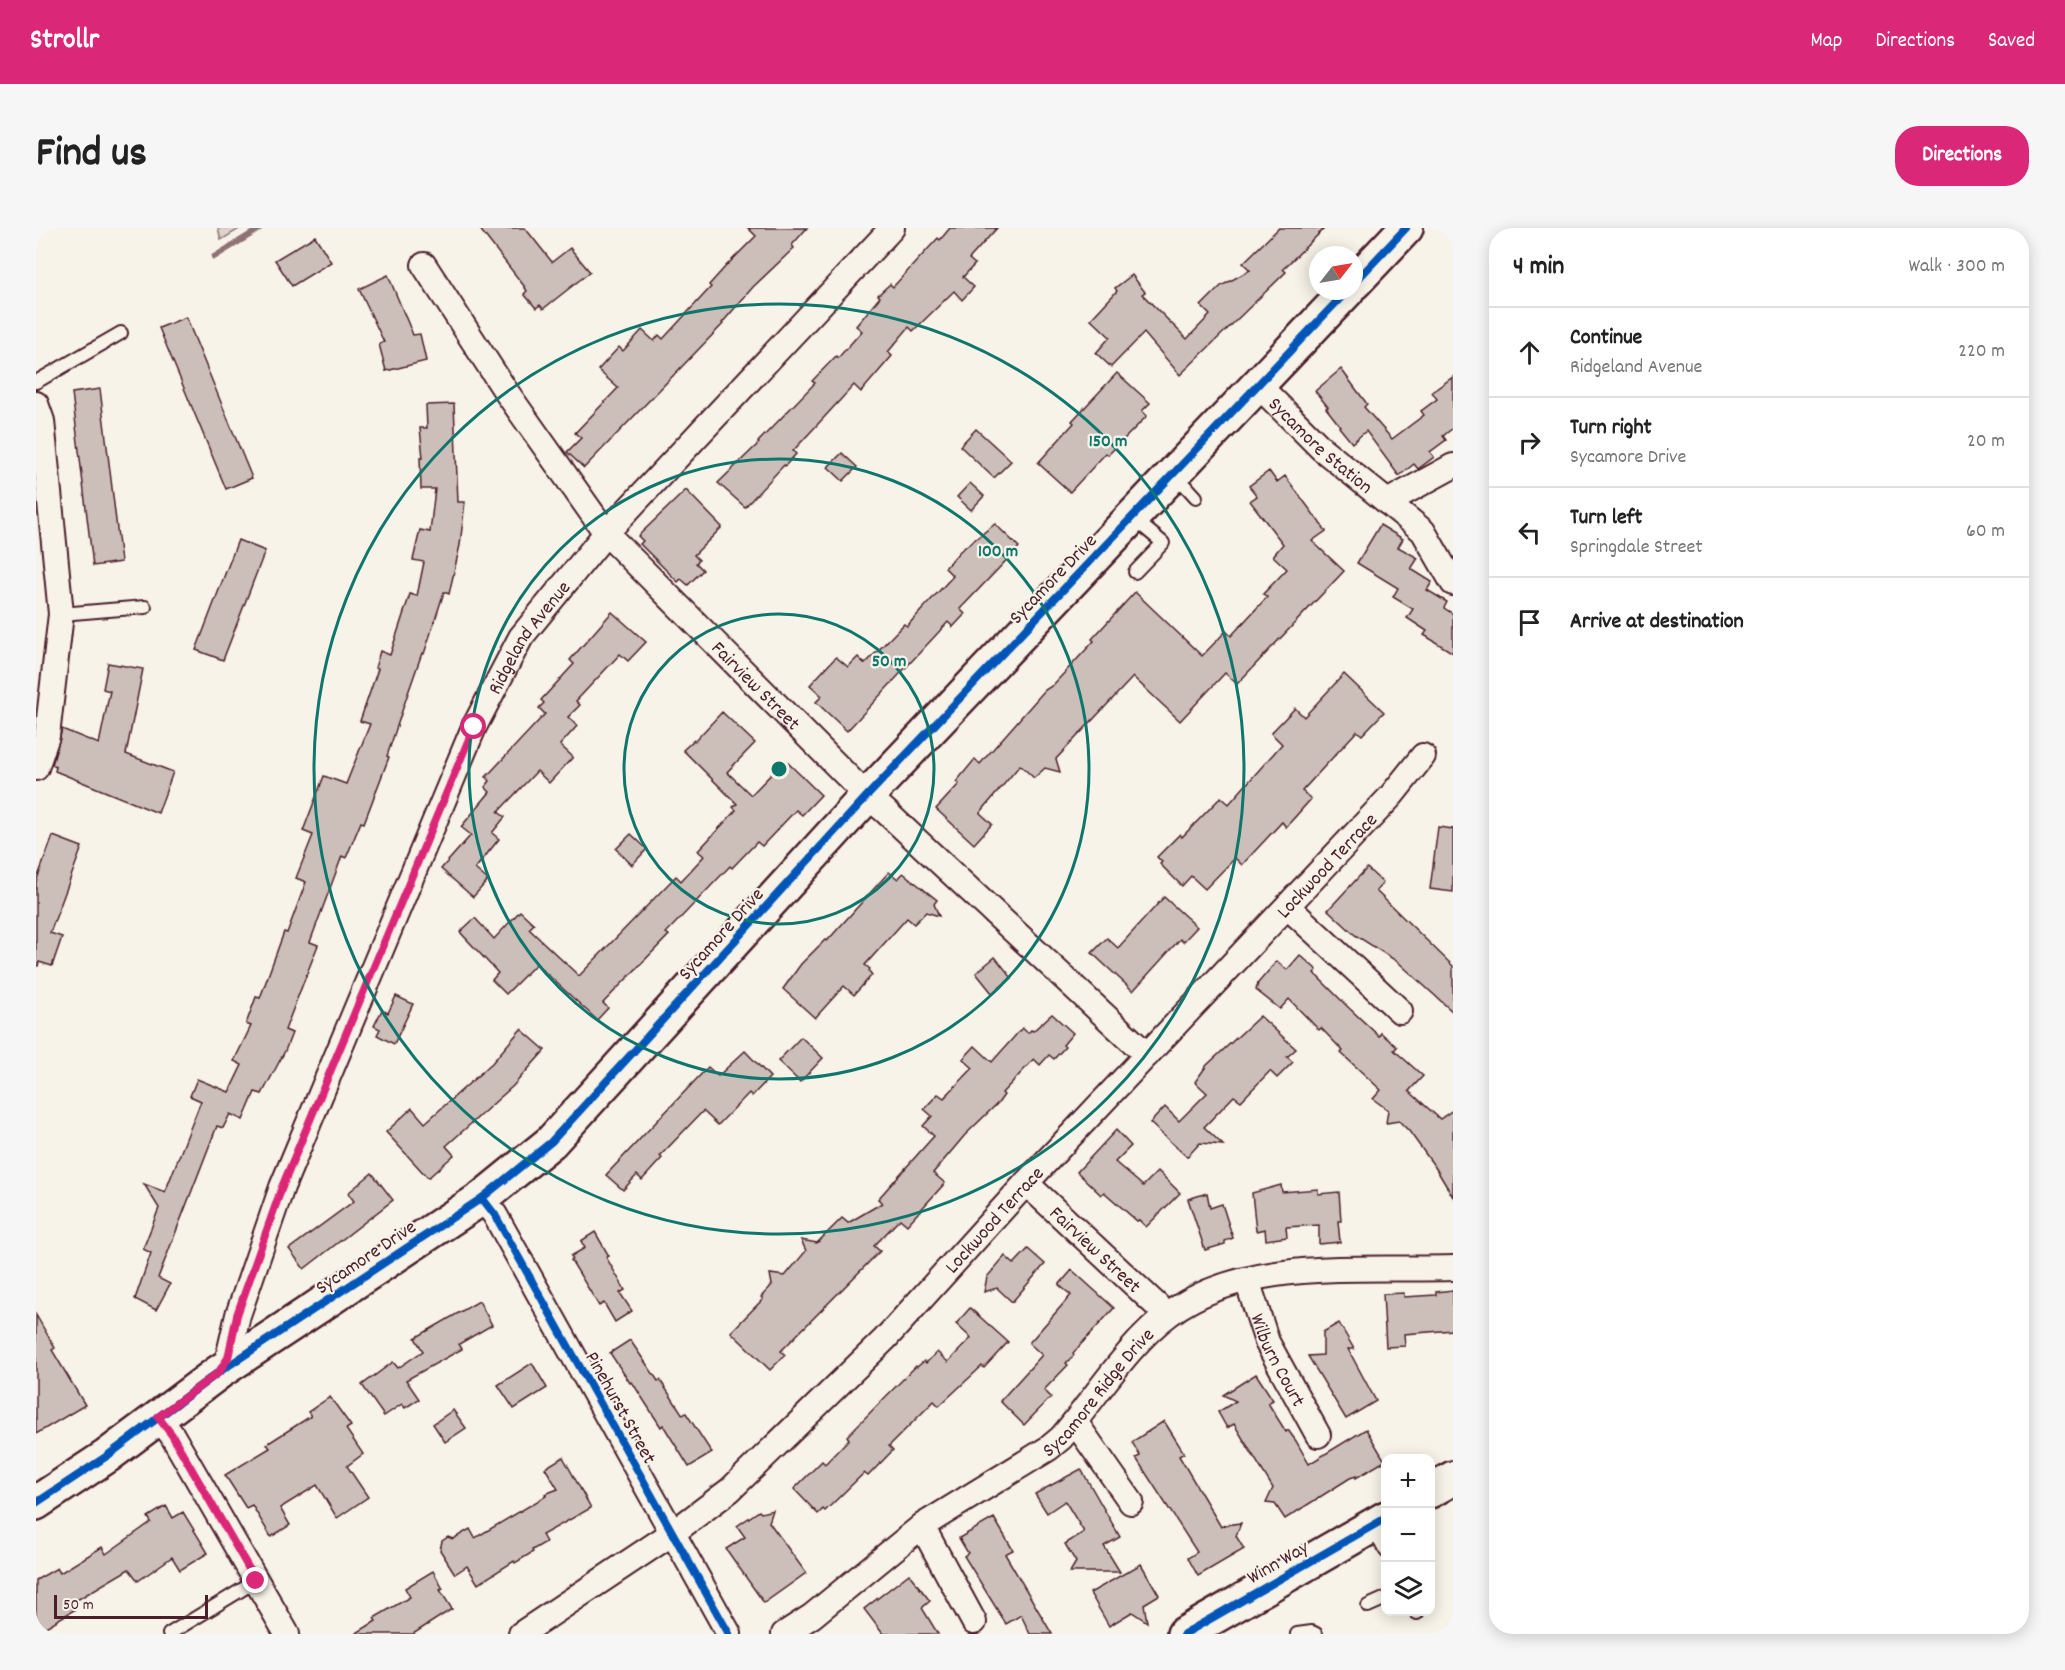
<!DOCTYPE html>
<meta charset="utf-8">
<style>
body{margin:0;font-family:Dekko,sans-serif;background:#f6f6f6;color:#222}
.controls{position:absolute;right:18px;bottom:18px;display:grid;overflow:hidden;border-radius:12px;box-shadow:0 3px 15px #0003}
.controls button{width:54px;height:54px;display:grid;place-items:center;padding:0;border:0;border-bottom:2px solid #e0e0e0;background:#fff;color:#222;font:30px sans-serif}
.compass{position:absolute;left:1273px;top:18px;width:54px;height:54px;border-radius:50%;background:#fff;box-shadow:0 3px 15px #0003;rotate:59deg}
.scale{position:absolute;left:18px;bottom:15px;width:154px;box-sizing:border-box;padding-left:6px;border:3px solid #4a1f2b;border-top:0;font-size:16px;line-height:21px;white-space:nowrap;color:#4a1f2b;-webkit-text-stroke:4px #f7f3e8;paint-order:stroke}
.stop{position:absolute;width:18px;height:18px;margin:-14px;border:4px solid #db2777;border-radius:50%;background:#fff}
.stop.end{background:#db2777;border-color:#fff;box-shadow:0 2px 6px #0008}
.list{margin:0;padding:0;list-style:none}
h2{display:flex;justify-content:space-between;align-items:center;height:78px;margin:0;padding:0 24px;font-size:26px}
h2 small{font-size:20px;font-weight:400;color:#767676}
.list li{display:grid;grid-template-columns:39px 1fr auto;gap:18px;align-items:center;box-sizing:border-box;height:90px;padding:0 24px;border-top:2px solid #e0e0e0}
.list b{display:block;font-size:22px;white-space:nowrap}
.list p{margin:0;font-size:20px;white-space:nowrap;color:#767676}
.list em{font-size:20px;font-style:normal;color:#767676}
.icon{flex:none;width:33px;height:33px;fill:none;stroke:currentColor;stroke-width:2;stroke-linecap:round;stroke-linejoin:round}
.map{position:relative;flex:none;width:1417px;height:1406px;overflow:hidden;border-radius:24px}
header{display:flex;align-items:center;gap:36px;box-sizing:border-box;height:84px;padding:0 30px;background:#db2777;color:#fff}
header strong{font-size:28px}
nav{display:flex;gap:33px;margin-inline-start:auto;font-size:21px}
.intro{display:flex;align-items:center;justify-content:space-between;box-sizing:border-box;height:144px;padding:0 36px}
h1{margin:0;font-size:42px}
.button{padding:15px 27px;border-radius:24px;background:#db2777;color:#fff;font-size:21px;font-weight:700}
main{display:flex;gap:36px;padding:0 36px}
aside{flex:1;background:#fff;border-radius:24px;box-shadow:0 3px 15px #0003}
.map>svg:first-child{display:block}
.green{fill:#ded4cc;stroke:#947a7c;stroke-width:1.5}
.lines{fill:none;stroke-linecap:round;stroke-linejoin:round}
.stream{stroke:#8e7275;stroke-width:6}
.building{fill:#ccbfb9;stroke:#4a1f2b;stroke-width:1.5}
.lane-casing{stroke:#4a1f2b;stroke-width:16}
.street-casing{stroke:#4a1f2b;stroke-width:28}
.secondary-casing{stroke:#4a1f2b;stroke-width:38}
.lane{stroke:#f7f3e8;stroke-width:12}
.street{stroke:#f7f3e8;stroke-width:24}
.secondary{stroke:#f7f3e8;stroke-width:33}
.cycleway-casing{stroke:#f7f3e8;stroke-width:11}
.cycleway{stroke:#0057b8;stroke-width:8}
.route{stroke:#db2777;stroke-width:8}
.ring{fill:none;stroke:#0f766e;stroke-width:3}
.labels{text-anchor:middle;stroke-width:4.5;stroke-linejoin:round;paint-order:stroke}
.street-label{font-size:20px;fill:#4a1f2b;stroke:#f7f3e8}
.centre{fill:#0f766e;stroke:#f7f3e8;stroke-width:3}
.ring-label{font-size:18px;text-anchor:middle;font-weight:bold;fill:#0f766e;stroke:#f7f3e8;stroke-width:4.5;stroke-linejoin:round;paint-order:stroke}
</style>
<header>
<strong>Strollr</strong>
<nav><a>Map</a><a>Directions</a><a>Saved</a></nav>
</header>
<div class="intro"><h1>Find us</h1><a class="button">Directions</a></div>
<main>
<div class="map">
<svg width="1417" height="1406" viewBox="0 0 1417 1406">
<rect width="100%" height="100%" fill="#f7f3e8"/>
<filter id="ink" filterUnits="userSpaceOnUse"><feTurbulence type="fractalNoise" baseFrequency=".0167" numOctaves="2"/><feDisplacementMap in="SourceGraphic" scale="12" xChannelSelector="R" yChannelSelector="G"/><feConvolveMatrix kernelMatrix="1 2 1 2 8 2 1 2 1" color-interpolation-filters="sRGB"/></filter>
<g filter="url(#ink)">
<polygon class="green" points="182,0 205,0 185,12"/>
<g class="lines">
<polyline class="stream" points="178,29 225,0"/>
</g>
<g class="building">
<polygon points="443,0 489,0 516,34 534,20 554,44 507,81 504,77 500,80 488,66 491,63 488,58"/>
<polygon points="712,0 771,0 756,17 758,20 717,59 686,95 687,96 548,240 531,224 545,210 539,205 582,160 562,142 583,119 587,123 606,102 618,113 623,107 627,111 675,59 673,57 690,38 720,8"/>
<polygon points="914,0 961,0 933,31 939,36 927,49 938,59 926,72 918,63 877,103 873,99 852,124 856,128 825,164 818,157 757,223 760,226 749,238 748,237 709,279 682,255 723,215 722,214 779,155 776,153 800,128 802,130 826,103 820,98 844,69 842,67 854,56 857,59 902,10 904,12"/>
<polygon points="1243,0 1289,0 1247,41 1250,44 1144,147 1108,105 1075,139 1060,125 1074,109 1055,91 1081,63 1079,60 1096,47 1109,64 1106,66 1151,111 1174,87 1165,78 1185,58 1214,42 1207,35"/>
<polygon points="279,8 295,34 256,58 239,32"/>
<polygon points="352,47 377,107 384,106 390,133 350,143 343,116 348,114 323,61"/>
<polygon points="150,89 216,250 190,261 123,100"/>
<polygon points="1305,141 1331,176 1328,179 1356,211 1388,187 1385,183 1401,171 1396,164 1417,149 1417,200 1407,208 1410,212 1394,224 1398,229 1382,241 1378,236 1363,248 1330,203 1316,215 1303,199 1304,198 1290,180 1292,179 1279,163"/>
<polygon points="1081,145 1114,175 1106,183 1111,188 1072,227 1070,225 1034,264 1002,235 1038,195 1036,193"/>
<polygon points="64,161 85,334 57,338 36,165"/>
<polygon points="418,176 422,274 429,274 424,317 413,366 408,364 388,426 386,425 371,468 351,528 353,529 328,595 325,594 310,630 306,628 274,714 282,717 249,802 256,805 249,823 226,866 219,864 207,892 194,886 187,900 181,898 122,1050 134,1056 120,1082 99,1071 115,1025 107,1021 123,980 108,956 129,964 165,873 154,868 161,851 193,864 206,837 198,833 215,798 210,796 220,769 224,770 248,704 251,705 270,654 260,650 277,607 267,603 288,548 310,556 334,496 324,493 342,441 339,440 344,423 354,427 374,366 381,368 388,334 377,332 384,302 394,304 399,261 385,261 384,230 387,230 384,200 391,200 390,177"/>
<polygon points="940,201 975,233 958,250 924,218"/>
<polygon points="806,225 821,239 807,253 792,239"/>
<polygon points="1233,243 1241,254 1249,248 1290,303 1276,313 1308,343 1201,456 1189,445 1144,493 1097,449 1020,531 1024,544 1009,540 998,550 984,537 944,585 956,596 938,616 900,581 923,556 920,554 939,531 944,536 1009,462 1017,457 1058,413 1056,411 1099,364 1166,428 1190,403 1195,408 1231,369 1227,366 1251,341 1237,328 1247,316 1214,273 1221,268 1213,258"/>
<polygon points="934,255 948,268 935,282 921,269"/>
<polygon points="650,262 686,299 658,327 663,332 660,335 667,342 652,357 645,351 642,354 604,316 607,313 602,308"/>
<polygon points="959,296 983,319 924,381 929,386 917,399 912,394 811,503 780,474 786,468 774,457 800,429 812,439 822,429 829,436 868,396 871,398 917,348 909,340 924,323"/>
<polygon points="1344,297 1367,311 1362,319 1382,330 1375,341 1396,354 1391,362 1411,374 1408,380 1417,386 1417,425 1388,407 1391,403 1371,390 1377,381 1357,369 1362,360 1321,335"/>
<polygon points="202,312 229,323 187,432 160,422"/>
<polygon points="576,384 610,414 592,433 584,426 540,473 544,477 532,489 541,498 524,517 537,529 513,555 501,543 462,584 469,589 456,605 463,611 439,641 452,652 437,669 405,641 435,607 425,599 454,564 449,559 454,553 450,549 509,486 503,480 508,475 505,472 538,436 534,432"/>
<polygon points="72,435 107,441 90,526 137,544 122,585 19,543 20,539 16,537 26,501 63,516 74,463 67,461"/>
<polygon points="1308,446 1348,484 1326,507 1321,503 1266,563 1275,571 1250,599 1246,594 1206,637 1199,630 1169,661 1155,648 1146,658 1124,636 1126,634 1121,629 1144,606 1146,609 1185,569 1193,576 1246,516 1235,505 1259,480 1268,489"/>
<polygon points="686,484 719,515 691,544 715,567 749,532 785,567 766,587 760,582 726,618 721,614 696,640 694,638 630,705 633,707 567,775 572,780 561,792 500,736 470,766 456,752 462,745 424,704 439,690 458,711 484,683 498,696 493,701 543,748 640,648 645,653 668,628 662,623 700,582 697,579 701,576 647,522 658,512 659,513"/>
<polygon points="1402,599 1417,601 1417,664 1394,661"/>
<polygon points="595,606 611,621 596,637 580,621"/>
<polygon points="17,608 46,619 14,705 26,709 16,738 3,734 2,738 0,737 0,654"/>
<polygon points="1331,640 1347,655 1340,663 1417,738 1417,784 1362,734 1319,707 1292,682"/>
<polygon points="853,644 862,651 867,645 901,672 898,676 903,688 890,684 878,696 871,690 829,737 834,741 833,743 836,747 818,767 808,758 779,790 747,761 765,736 789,712 791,713"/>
<polygon points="1128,669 1161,699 1147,714 1144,711 1097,763 1056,725 1071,710 1082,720"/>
<polygon points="1264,727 1281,742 1278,745 1313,780 1343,808 1345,805 1361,819 1358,822 1387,848 1373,863 1404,891 1417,882 1417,969 1399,939 1373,903 1363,893 1350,895 1352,882 1337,871 1345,862 1305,825 1307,823 1285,800 1283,802 1253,771 1244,781 1220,762 1222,755 1241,733 1251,742"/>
<polygon points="959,729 976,750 956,765 940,745"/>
<polygon points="360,768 377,776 358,816 341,807 344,801 338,798 346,782 352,785"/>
<polygon points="1016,786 1037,805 1027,817 1029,819 1018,831 1013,827 1004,837 998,831 966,865 968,867 963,874 929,907 897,945 909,955 871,997 864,991 838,1018 844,1023 745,1123 749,1127 734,1142 695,1104 727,1071 725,1069 736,1057 734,1046 749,1048 770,1023 765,1012 781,1015 806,990 812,995 846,975 842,971 898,908 887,898 896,888 888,881 902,866 908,870 937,840 927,831 939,818 956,834 986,800 992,805 995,802 997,803"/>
<polygon points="1224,788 1260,821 1251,829 1257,834 1241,850 1234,843 1205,873 1198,868 1168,899 1187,917 1164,915 1151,929 1114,895 1129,879 1143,893 1171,865 1159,854 1171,837"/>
<polygon points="485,801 509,822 477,858 410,918 418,927 392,950 350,904 376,880 389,895 456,835"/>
<polygon points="765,809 787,830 764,854 742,833"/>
<polygon points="709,823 734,849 716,868 713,865 682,897 667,883 624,928 626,930 606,952 601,947 587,962 570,947 672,839 682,848"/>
<polygon points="1080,902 1095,918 1079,934 1107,958 1122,943 1144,965 1110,999 1103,992 1101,993 1068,964 1065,967 1041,944"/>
<polygon points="336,945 357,972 268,1041 253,1021 318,973 312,965"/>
<polygon points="1245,957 1246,964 1282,961 1282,966 1303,964 1305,993 1302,993 1304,1014 1283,1016 1283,997 1250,999 1251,1009 1230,1012 1229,1001 1220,1003 1216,965"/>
<polygon points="1171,965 1174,980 1186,976 1197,1010 1189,1013 1189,1016 1169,1022 1152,971"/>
<polygon points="559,1004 573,1028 570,1029 589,1062 584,1065 596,1083 579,1094 568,1075 563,1078 535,1032 537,1031 535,1028 549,1020 545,1013"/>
<polygon points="992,1021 1009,1036 976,1074 961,1060 948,1064 951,1049 969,1028 978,1036"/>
<polygon points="1036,1042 1078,1080 1037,1125 1038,1127 1030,1135 1032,1137 1008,1162 1015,1169 988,1197 964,1173 1006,1127 993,1115 1035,1067 1023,1057"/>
<polygon points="1417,1062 1417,1102 1368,1106 1369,1118 1350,1119 1347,1066 1368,1065 1368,1069 1400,1067 1400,1064"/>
<polygon points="443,1073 456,1097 423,1116 426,1121 370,1152 383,1171 369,1180 366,1176 348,1188 326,1157 357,1134 362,1140 387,1123 379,1110"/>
<polygon points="934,1080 972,1114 948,1140 946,1138 903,1178 898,1173 853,1218 857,1222 832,1248 828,1245 789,1283 787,1281 782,1286 758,1261 786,1233 789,1236 813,1211 811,1208 880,1138 881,1139 888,1133 890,1135 901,1124 912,1134 935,1110 920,1096"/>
<polygon points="0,1087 19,1120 16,1122 49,1177 0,1206"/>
<polygon points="1303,1095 1318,1121 1312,1121 1340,1173 1310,1191 1272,1128 1287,1127 1287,1104"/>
<polygon points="594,1112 622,1153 624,1152 647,1187 650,1185 676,1225 653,1239 627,1197 625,1199 596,1154 594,1155 574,1125"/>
<polygon points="496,1135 511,1160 478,1181 462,1157"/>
<polygon points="1220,1146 1237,1172 1232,1175 1250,1204 1252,1202 1260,1213 1273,1236 1330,1201 1349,1233 1320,1250 1320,1248 1314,1250 1249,1291 1239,1276 1230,1275 1237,1260 1198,1196 1191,1200 1182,1184 1200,1173 1187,1167"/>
<polygon points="294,1169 315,1198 310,1201 327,1226 311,1238 332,1269 301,1290 281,1257 244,1280 254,1297 235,1309 216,1277 210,1280 189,1247 234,1220 231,1216 275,1188 272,1184"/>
<polygon points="417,1182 430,1200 409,1214 397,1196"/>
<polygon points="1128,1193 1148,1225 1143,1228 1185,1299 1189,1297 1205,1295 1200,1308 1208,1321 1162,1348 1152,1330 1161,1324 1100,1230 1104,1228 1096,1214"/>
<polygon points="527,1229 555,1280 506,1307 510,1314 496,1322 497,1324 479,1335 478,1333 442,1356 431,1338 419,1346 404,1322 406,1313 412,1309 417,1311 434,1301 439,1310 510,1268 509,1266 522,1261 509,1240"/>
<polygon points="1045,1241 1084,1309 1068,1318 1084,1344 1034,1344 1040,1334 1029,1316 1048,1304 1029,1273 1011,1285 999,1266"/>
<polygon points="130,1278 137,1290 147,1284 172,1325 144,1342 136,1329 102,1353 93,1341 34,1376 38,1382 0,1405 0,1352 21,1340 24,1345 66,1319 70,1326 115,1294 112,1289"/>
<polygon points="737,1282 733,1294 770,1345 728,1375 690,1321 709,1309 701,1298 723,1283 725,1285"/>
<polygon points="958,1290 977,1322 969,1326 1016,1406 994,1406 985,1387 970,1396 928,1328 932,1325 923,1310"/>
<polygon points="1105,1336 1123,1367 1108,1376 1111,1394 1096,1384 1073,1398 1054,1365"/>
<polygon points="397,1343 407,1361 404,1362 416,1381 377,1406 319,1406 340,1393 338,1390 374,1369 369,1360"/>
<polygon points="873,1346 894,1373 886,1380 902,1406 847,1406 828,1381"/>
</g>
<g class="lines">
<g class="lane-casing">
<g id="lane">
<polyline points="0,154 85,105"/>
<polyline points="1139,246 1160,269"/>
<polyline points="1097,290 1127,315 1099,344"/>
<polyline points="25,386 109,379"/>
<polyline points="1335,1299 1350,1323"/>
<polyline points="1332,1378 1350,1370"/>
<polyline points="1380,1384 1381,1385"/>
<polyline points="133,1406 220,1353"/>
<polyline points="1261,1406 1276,1404 1280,1406"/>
</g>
</g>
<g class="street-casing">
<g id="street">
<path id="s1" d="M388 37 469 162 570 305 831 568 848 582 1111 827"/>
<path id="s2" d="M1222 157 1286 221 1387 303 1417 355"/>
<polyline points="0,176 6,193 25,386 11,508 0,540"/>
<polyline points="1351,274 1417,238"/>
<polyline points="1252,679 1364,783"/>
<path id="s3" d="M990 955 1131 1087"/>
<polyline points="446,970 459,987 693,1406"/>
<path id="s4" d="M1211 1052 1231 1114 1282 1207"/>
<path id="s5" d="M183 1144 192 1130 202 1087 246 959 438 499 485 409 570 305 856 0"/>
<polyline points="122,1189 136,1207 251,1406"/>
<polyline points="1039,1194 1095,1274"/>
<polyline points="886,1298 938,1394"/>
<path id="s6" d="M485 1406 638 1304 694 1262 849 1111 990 955 1355 568 1387 528"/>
<path id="s7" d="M748 1406 776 1388 886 1298 1013 1220 1025 1210C1059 1171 1091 1117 1133 1086 1208 1029 1328 1043 1417 1040"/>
</g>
</g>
<g class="secondary-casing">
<g id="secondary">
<polyline points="1318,55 1370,0"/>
<polyline points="1394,1263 1417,1250"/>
<polyline points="0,1275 71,1228 183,1144 446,970 515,914 831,568 1311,63"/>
<polyline points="1148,1406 1350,1290"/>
</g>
</g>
<use href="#lane" class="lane"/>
<use href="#street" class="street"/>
<use href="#secondary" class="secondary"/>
<g class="cycleway-casing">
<g id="cycleway">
<polyline points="1318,55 1370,0"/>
<polyline points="446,970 459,987 693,1406"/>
<polyline points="0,1275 71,1228 183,1144 446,970 515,914 831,568 1311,63"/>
<polyline points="1148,1406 1350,1290"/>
</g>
</g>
<use href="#cycleway" class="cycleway"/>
</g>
</g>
<g class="lines" filter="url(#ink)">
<polyline class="route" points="220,1353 136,1207 122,1189 183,1144 192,1130 201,1087 246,959 438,499"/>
</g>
<g class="ring">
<circle cx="743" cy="541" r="155"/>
<circle cx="743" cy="541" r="310"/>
<circle cx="743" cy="541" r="465"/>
</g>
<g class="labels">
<g class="street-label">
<text dy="7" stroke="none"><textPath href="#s2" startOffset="87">Sycamore Station</textPath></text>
<text transform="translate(1016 350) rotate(-46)" y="7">Sycamore Drive</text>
<text dy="7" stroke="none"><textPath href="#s5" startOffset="800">Ridgeland Avenue</textPath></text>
<text dy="7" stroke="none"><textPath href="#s1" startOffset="538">Fairview Street</textPath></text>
<text dy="7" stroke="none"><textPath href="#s6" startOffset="1118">Lockwood Terrace</textPath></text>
<text transform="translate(684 705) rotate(-48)" y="7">Sycamore Drive</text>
<text dy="7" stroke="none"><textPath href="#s6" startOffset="632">Lockwood Terrace</textPath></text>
<text dy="7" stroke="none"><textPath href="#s3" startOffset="96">Fairview Street</textPath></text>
<text transform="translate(329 1028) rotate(-34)" y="7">Sycamore Drive</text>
<text dy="7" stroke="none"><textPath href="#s4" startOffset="86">Wilburn Court</textPath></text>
<text dy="7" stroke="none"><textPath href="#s7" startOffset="399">Sycamore Ridge Drive</textPath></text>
<text transform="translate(586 1179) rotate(61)" y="7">Pinehurst Street</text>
<text transform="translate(1241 1333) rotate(-30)" y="7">Winn Way</text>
</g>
</g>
<circle cx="743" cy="541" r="9" class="centre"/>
<g class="ring-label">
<text x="1072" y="218">150 m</text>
<text x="962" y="328">100 m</text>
<text x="853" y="438">50 m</text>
</g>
</svg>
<div class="controls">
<button>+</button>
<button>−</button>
<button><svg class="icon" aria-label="layers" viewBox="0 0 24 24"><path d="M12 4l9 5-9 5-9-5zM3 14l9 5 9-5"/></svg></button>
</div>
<svg class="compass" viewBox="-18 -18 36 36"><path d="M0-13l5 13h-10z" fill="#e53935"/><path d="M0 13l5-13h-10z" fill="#767676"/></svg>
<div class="scale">50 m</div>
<div class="stop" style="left:438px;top:499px"></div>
<div class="stop end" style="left:220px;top:1353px"></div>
</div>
<aside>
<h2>4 min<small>Walk · 300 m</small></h2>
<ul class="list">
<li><svg class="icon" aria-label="ahead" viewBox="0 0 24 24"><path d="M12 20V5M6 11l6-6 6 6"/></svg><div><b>Continue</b><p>Ridgeland Avenue</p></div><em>220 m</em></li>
<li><svg class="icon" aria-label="right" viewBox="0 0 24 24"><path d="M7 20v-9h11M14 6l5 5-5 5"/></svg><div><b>Turn right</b><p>Sycamore Drive</p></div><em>20 m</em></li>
<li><svg class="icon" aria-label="left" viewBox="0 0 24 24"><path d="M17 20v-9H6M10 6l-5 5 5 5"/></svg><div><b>Turn left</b><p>Springdale Street</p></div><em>60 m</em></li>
<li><svg class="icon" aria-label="arrive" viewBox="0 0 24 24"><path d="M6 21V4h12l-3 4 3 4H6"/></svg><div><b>Arrive at destination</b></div></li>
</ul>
</aside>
</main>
